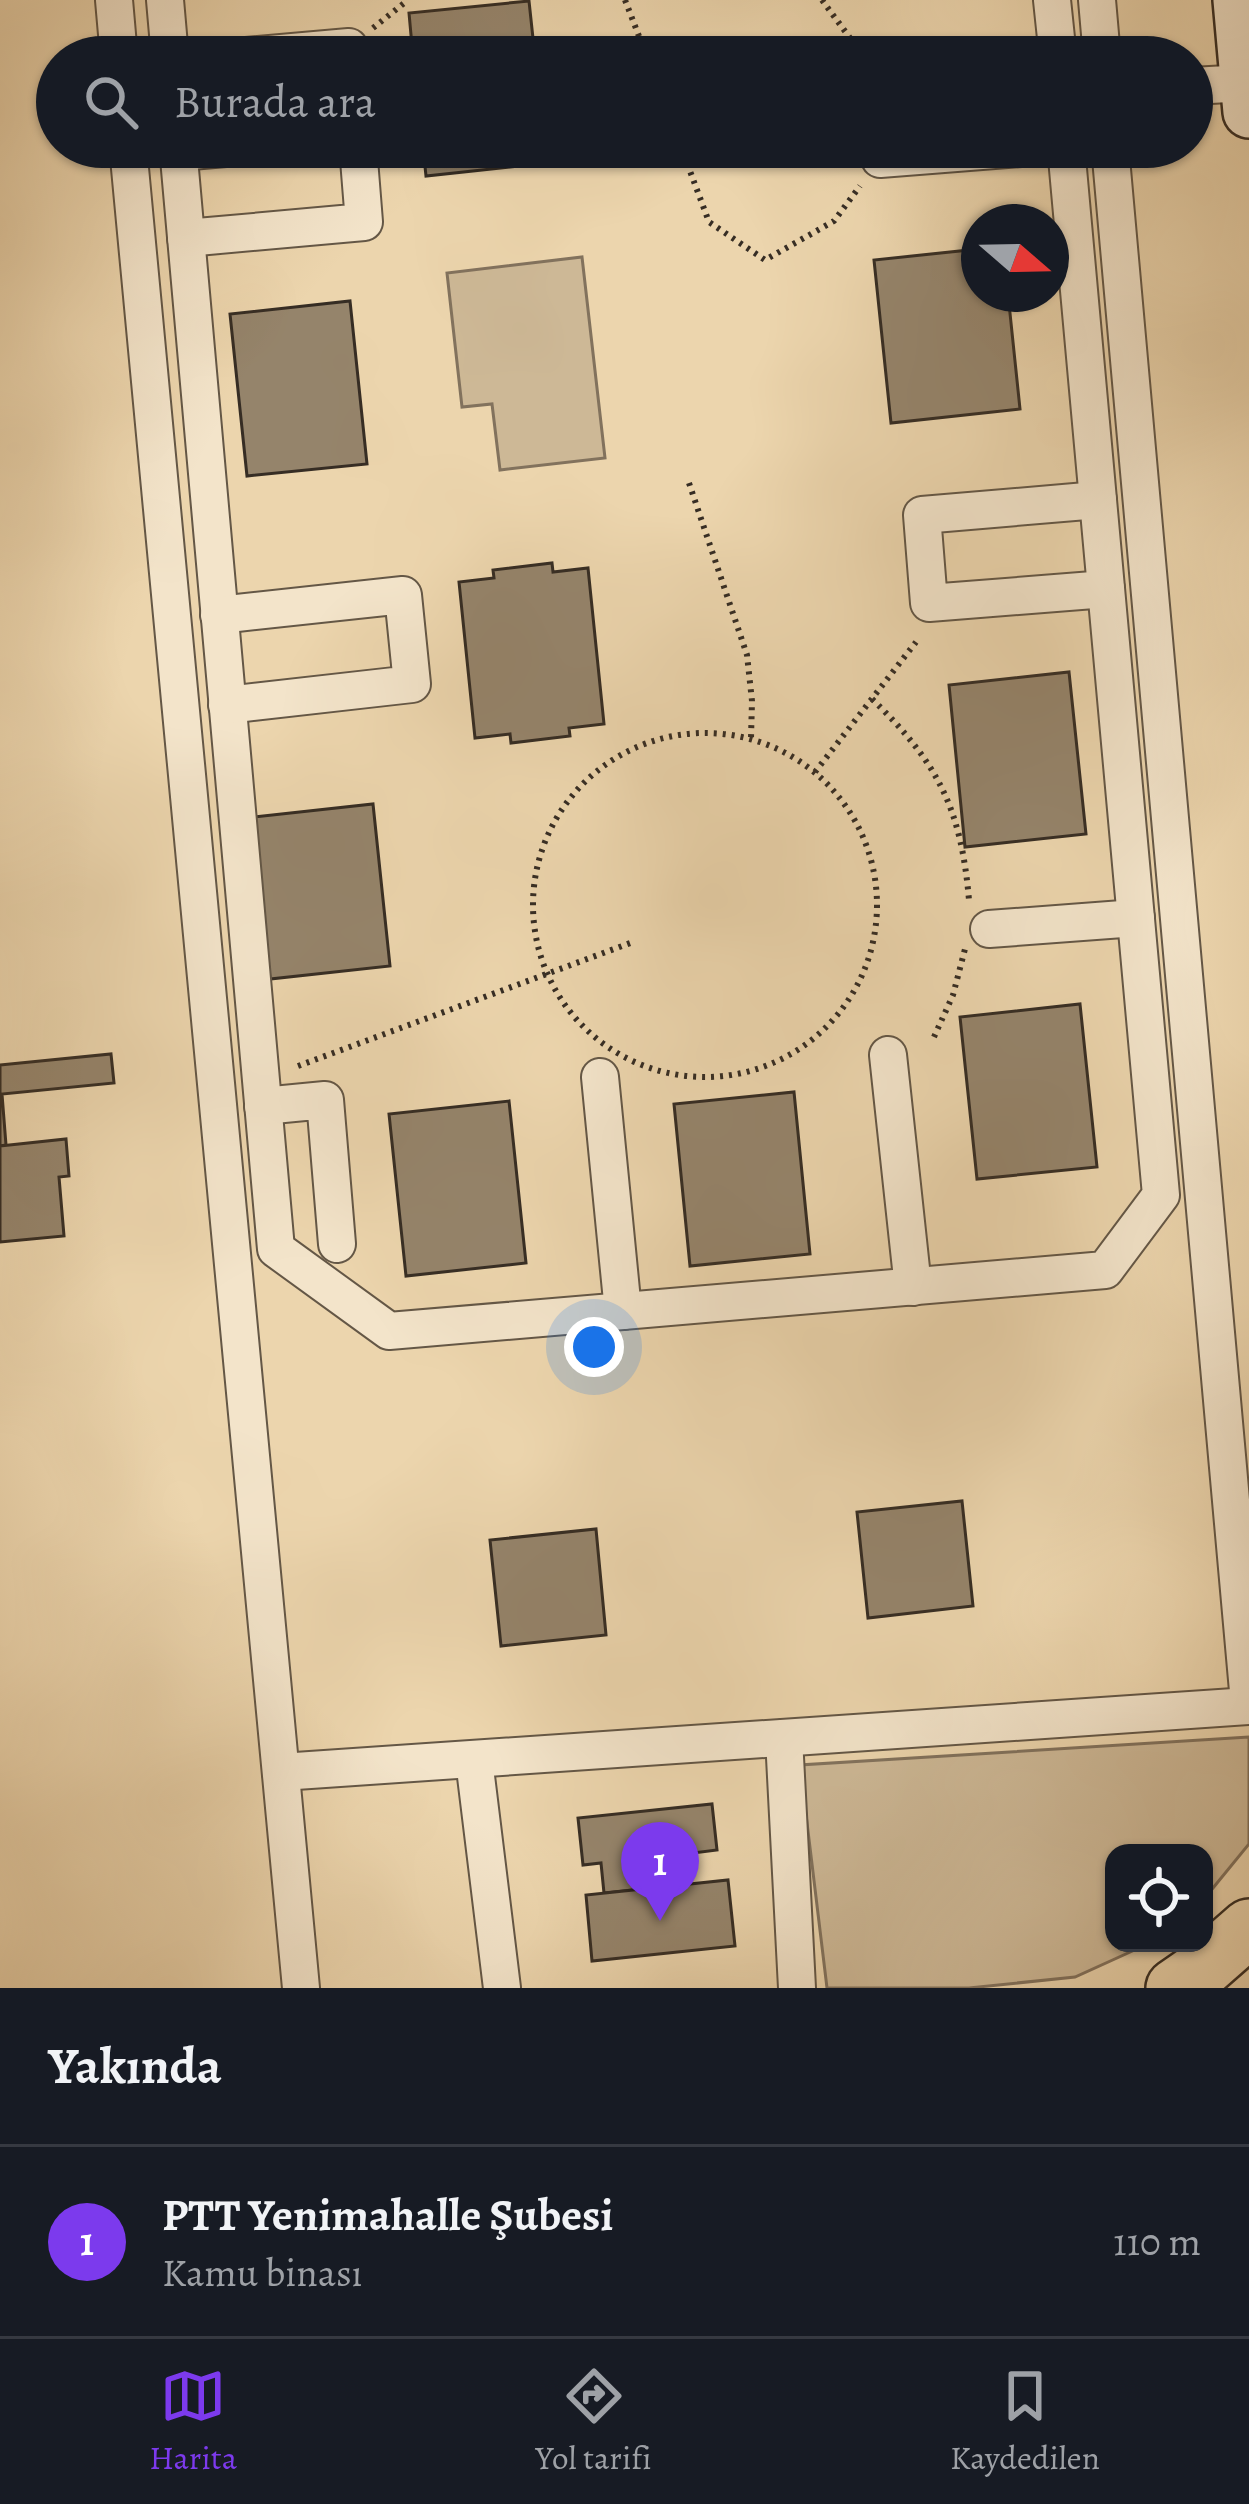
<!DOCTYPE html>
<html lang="tr">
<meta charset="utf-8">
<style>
body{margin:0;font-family:Alegreya,serif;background:#20242c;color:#f1f3f6}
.controls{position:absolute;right:36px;bottom:36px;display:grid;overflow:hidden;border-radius:24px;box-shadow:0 3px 9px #0004}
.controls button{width:108px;height:108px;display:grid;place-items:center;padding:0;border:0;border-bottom:3px solid #363941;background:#171b24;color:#f1f3f6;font:60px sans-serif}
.compass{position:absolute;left:961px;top:204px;width:108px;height:108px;border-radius:50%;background:#171b24;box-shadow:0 3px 9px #0004;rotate:110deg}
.you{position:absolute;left:594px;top:1347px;width:42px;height:42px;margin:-30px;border:9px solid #fff;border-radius:50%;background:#1a73e8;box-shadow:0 0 0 18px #1a73e833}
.badge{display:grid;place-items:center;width:78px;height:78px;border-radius:50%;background:#7c3aed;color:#fff;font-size:39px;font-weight:700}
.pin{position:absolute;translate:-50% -99px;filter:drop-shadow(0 3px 6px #0008)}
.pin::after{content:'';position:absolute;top:63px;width:42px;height:36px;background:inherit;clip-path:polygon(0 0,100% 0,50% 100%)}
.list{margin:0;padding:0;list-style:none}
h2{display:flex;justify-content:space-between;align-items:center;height:156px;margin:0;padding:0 48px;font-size:51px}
h2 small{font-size:39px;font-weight:400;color:#9ea1a6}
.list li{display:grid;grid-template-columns:78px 1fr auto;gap:36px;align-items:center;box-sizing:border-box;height:192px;padding:0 48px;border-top:3px solid #363941}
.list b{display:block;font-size:45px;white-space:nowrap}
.list p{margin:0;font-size:39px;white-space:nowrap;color:#9ea1a6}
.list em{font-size:39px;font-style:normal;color:#9ea1a6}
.icon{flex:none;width:66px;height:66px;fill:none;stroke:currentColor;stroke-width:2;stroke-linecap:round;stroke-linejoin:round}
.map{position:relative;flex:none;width:1249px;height:1988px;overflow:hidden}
.search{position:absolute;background:#171b24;box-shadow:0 3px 9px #0004;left:36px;right:36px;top:36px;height:132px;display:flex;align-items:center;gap:30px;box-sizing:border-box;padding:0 42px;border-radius:66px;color:#9ea1a6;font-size:45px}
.sheet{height:348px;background:#171b24}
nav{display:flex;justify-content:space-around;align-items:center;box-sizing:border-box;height:168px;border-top:3px solid #363941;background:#171b24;font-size:33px;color:#9ea1a6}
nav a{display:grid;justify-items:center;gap:6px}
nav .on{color:#7c3aed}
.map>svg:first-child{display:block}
.green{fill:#cdb896;stroke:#82725d;stroke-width:3}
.building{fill:#95846b;stroke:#362d24;stroke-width:3}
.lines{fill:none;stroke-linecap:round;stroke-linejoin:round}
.street-casing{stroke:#645746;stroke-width:40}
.secondary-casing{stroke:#362d24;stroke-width:56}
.primary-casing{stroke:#362d24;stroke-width:62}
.path{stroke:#362d24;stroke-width:6;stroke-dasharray:3 6;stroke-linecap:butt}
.street{stroke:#f3e4ca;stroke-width:36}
.secondary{stroke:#f3e4ca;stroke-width:51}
.primary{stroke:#ecd5ad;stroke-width:57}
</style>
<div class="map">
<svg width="1249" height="1988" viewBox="0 0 1249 1988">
<rect width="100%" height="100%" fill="#ecd5ad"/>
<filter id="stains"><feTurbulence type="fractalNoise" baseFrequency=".00167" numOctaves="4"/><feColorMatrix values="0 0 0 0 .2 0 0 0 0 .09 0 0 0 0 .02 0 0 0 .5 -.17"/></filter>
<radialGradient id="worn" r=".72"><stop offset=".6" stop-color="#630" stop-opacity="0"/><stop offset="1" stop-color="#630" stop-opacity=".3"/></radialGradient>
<g class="green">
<polygon points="582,257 605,458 500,470 492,404 462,407 447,273"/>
<polygon points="1249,1737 1249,1844 1204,1899 1204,1853 1114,1853 1114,1943 1150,1943 1075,1977 969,1988 827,1988 800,1765"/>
</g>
<g class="building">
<polygon points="529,1 535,57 413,57 409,13"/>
<polygon points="423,147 544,147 546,163 426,176"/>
<polygon points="979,249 979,294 1008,294 1020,409 891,423 874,260"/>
<polygon points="350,301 367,464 247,476 230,314"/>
<polygon points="552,563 553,572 588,568 604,724 569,728 570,736 511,743 510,734 475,738 459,582 494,578 493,570"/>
<polygon points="1069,672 1086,834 965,847 949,685"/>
<polygon points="373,804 390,966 270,979 253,817"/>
<polygon points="1080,1004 1097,1167 977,1179 960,1017"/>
<polygon points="111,1054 114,1083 2,1094 6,1145 0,1146 0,1065"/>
<polygon points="794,1092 810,1254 690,1266 674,1104"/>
<polygon points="509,1101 526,1263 406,1276 389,1114"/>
<polygon points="66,1139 69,1176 59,1177 64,1236 0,1242 0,1146"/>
<polygon points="962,1501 973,1606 868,1618 857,1512"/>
<polygon points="596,1529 606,1635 501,1646 490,1540"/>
<polygon points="712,1804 717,1850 685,1854 688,1884 604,1893 601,1863 583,1865 578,1818"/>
<polygon points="728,1880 735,1946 592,1961 586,1895"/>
</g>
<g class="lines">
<g class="street-casing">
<g id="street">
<polyline points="114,0 119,57"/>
<polyline points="165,0 170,57"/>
<polyline points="1052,0 1058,57"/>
<polyline points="1097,0 1102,57"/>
<polyline points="235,57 349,47 350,57"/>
<polyline points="1192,86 1246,83"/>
<polyline points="128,147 301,1988"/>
<polyline points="178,147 276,1249 389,1331 1105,1270 1161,1195 1066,147"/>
<polyline points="879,147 880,159 1033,147"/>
<polyline points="1110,147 1249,1702"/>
<polyline points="179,152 237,147"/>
<polyline points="186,238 364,222 358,147"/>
<polyline points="1098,500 922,515 929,603 1106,589"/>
<polyline points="219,615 403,595 412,684 227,705"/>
<polyline points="989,929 1136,918"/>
<polyline points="888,1055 913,1287"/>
<polyline points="600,1077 623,1311"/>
<polyline points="263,1106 325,1100 337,1244"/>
<polyline points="784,1738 797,1988"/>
<polyline points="474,1760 502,1988"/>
<polyline points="281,1772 1249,1706"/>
</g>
</g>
<g class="secondary-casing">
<polyline id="secondary" points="1239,0 1249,112"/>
</g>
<g class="primary-casing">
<polyline id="primary" points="1175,1988 1201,1970 1249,1928"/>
</g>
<g class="path">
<polyline points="625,0 647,57"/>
<polyline points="822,0 864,57"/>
<polyline points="373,28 408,0"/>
<polyline points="681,147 709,222 765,260 834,221 860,186"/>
<polyline points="689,483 747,655 752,701 751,738"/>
<path d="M872 699C938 763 961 808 969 900"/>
<circle cx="705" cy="905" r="172"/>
<polyline points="815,772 916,642"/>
<polyline points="934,1037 953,995 965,949"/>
<polyline points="298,1066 633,942"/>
</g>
<use href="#street" class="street"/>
<use href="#secondary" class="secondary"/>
<use href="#primary" class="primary"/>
</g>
<rect width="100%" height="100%" filter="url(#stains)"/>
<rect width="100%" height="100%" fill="url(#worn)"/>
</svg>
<div class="controls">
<button><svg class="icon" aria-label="locate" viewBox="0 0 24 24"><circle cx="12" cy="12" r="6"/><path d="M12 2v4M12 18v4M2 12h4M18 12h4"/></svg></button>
</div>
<svg class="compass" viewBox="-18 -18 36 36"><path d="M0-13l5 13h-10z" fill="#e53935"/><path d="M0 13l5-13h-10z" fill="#9ea1a6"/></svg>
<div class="you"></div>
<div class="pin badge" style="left:660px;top:1921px">1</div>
<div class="search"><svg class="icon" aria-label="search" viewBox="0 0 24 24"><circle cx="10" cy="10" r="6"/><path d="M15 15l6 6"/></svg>Burada ara</div>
</div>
<section class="sheet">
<h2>Yakında<small></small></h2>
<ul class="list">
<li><span class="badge">1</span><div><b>PTT Yenimahalle Şubesi</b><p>Kamu binası</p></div><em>110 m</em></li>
</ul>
</section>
<nav>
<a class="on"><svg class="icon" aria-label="map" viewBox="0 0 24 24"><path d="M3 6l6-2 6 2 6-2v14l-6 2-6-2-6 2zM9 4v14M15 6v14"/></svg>Harita</a>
<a><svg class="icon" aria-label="directions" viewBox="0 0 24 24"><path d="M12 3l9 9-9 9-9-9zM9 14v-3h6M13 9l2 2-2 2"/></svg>Yol tarifi</a>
<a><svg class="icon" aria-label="saved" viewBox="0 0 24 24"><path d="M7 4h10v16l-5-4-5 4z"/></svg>Kaydedilen</a>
</nav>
